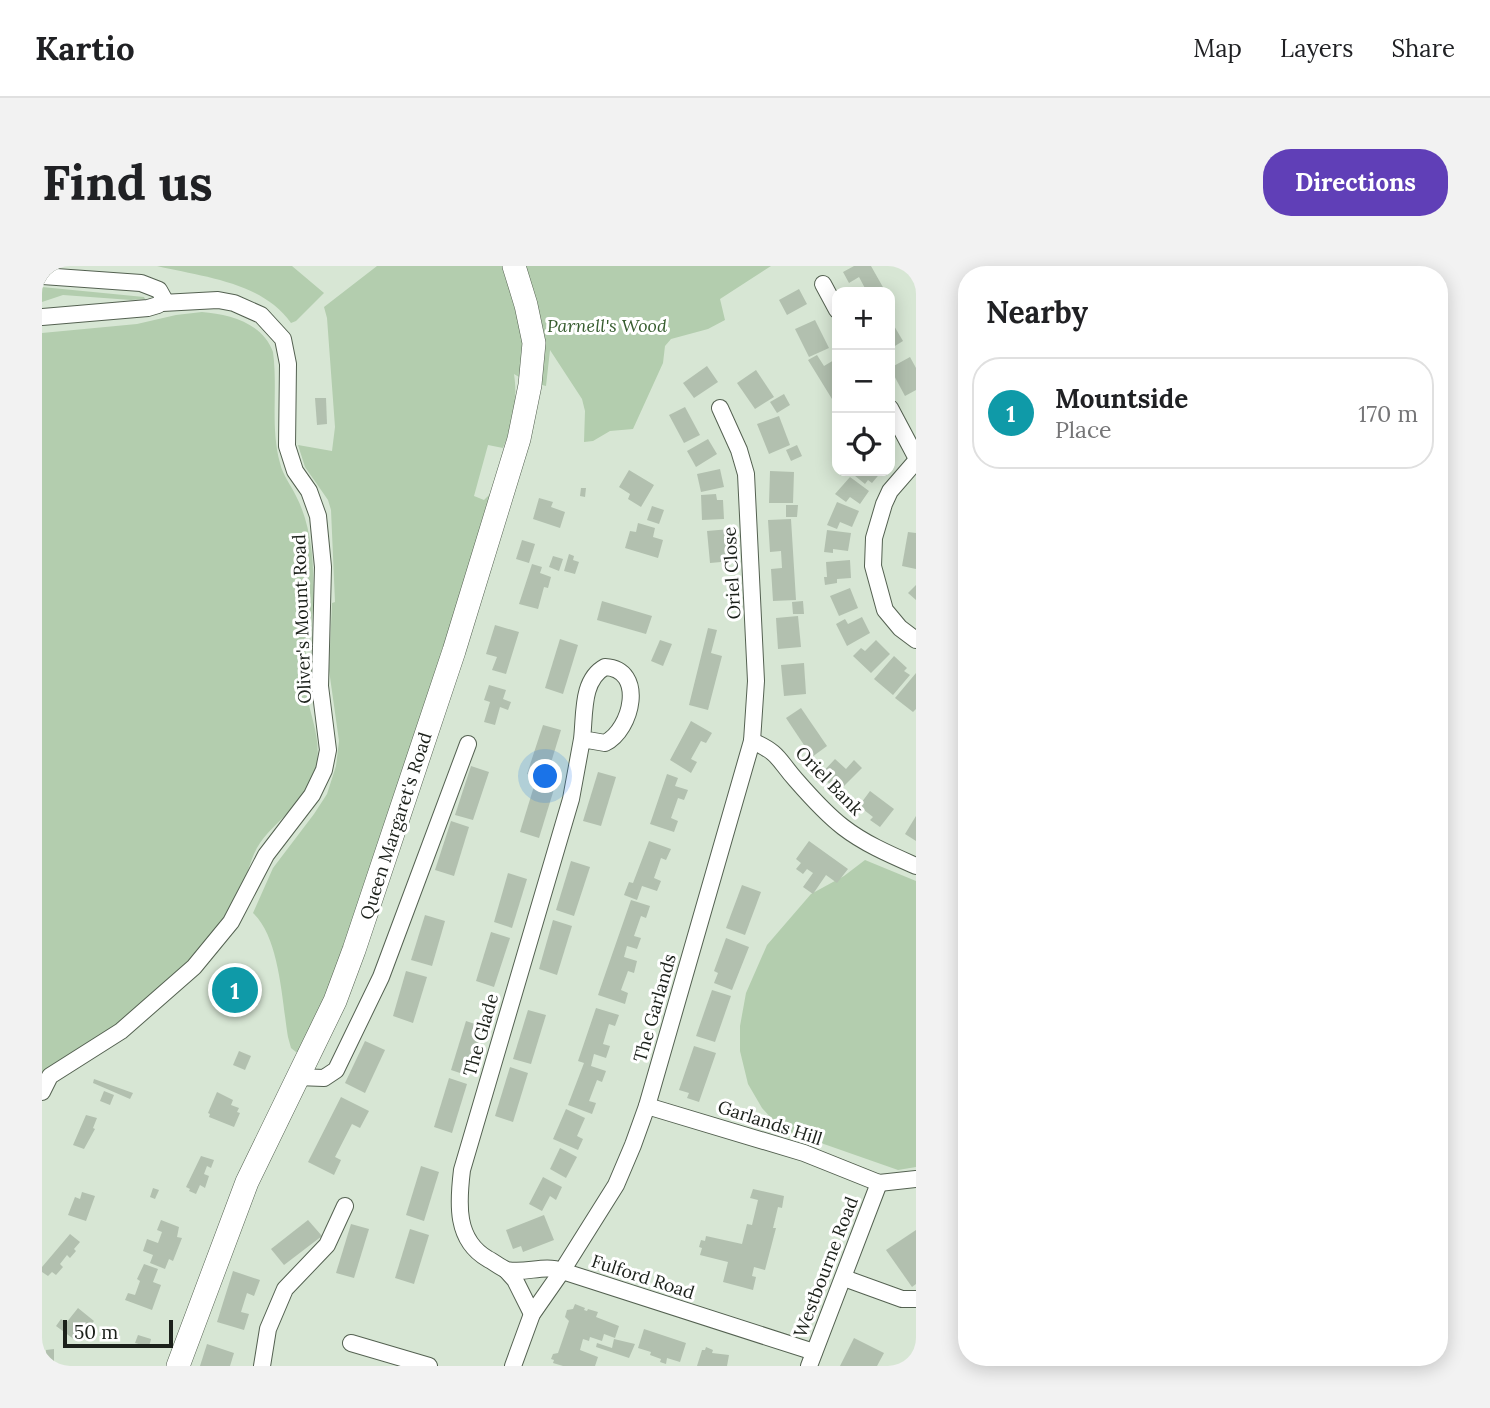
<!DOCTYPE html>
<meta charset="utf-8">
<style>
body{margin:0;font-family:Lora,serif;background:#f2f2f2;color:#202124}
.controls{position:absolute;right:21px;top:21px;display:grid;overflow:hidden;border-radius:14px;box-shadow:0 4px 18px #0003}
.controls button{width:63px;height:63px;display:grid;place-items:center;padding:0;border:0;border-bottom:2px solid #e0e0e0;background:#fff;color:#202124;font:35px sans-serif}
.scale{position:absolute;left:21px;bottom:18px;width:110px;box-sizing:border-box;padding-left:7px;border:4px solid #1c211b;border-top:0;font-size:19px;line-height:24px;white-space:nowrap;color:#1c211b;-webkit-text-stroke:5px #fff;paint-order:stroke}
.you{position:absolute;left:504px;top:511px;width:24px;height:24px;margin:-18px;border:5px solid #fff;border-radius:50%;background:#1a73e8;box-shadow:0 0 0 10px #1a73e833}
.badge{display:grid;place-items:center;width:46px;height:46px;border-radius:50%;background:#603fb7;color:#fff;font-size:23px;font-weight:700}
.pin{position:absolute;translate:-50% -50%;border:4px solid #fff;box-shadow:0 2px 7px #0006}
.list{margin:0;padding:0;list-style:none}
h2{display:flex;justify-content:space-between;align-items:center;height:91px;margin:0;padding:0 28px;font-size:30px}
h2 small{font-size:23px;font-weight:400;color:#757577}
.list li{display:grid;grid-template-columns:46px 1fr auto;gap:21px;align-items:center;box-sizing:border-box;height:112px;margin:0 14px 14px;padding:0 14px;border:2px solid #e0e0e0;border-radius:28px}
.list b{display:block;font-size:26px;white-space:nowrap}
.list p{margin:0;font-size:23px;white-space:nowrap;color:#757577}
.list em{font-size:23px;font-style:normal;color:#757577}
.icon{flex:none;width:38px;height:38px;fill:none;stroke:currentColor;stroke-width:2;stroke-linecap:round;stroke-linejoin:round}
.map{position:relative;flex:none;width:874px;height:1100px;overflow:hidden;border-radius:28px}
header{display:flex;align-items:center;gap:42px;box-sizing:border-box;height:98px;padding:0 35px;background:#fff;border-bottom:2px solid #e0e0e0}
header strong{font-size:33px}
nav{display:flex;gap:38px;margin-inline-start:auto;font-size:24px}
.intro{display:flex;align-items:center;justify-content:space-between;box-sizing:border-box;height:168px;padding:0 42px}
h1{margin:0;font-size:49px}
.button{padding:18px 32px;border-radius:28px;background:#603fb7;color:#fff;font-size:24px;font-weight:700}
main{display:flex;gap:42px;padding:0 42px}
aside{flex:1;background:#fff;border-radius:28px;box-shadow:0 4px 18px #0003}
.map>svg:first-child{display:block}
.green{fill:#b3cdae}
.building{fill:#b2c0af}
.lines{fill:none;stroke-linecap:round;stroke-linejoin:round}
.street-casing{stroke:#546151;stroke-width:18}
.secondary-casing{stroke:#546151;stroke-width:24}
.street{stroke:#fff;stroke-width:16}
.secondary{stroke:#fff;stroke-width:23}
.labels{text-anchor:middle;stroke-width:6;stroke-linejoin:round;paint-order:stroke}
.park-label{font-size:18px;font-style:italic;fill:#365c2e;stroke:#fff}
.street-label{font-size:18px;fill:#1c211b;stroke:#fff}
</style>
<header>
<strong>Kartio</strong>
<nav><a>Map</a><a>Layers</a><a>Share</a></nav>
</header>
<div class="intro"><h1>Find us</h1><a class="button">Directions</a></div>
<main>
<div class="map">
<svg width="874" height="1100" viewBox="0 0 874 1100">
<rect width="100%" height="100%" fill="#d7e6d4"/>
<g class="green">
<path d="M115 0H250L282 27 254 55 249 57C220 16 162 11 115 0Z"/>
<path d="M335 0H729L678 33 683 54 666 63 629 73 623 80 621 97 591 163 568 165 551 175 542 176 543 145 540 133 508 84 504 120 484 115 472 108C476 135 471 157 461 182L446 179 432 230 442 234 448 228 449 234 297 701 258 786H254L249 782 246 771C240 736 238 672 211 647L231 602 272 548 285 528 294 500 297 475 287 404 290 337 293 336 289 244 286 234 263 201 256 179 290 185 293 161 285 52 282 41Z"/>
<polygon points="0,21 102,31 103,33 89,34 21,29 0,36"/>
<path d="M160 46C187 48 221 57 231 86 236 123 228 161 238 197 241 210 249 219 254 230 262 245 267 264 269 281 272 299 271 321 271 339 270 366 259 390 263 418 266 445 279 469 275 496 271 533 237 550 218 577 209 590 206 607 200 621 194 634 186 646 178 658 143 710 58 781 0 806V67L95 58 134 49Z"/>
<polygon points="823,594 874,615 874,901 856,904 739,863 720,842 706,818 698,785 698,760 704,727 725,679 769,628 802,610"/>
</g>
<g class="building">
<polygon points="812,0 829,0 842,23 835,26 825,26 817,11 807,17 801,6"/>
<polygon points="757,23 765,38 745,49 737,34"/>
<polygon points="848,53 861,75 848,83"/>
<polygon points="773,54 787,82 767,91 753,63"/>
<polygon points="775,89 782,100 792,94 795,98 795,130 790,133 766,94"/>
<polygon points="868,91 874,102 874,124 863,130 848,102"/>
<polygon points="665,100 676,116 652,132 641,117"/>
<polygon points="714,104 732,131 713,143 695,117"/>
<polygon points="742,128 748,139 735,147 728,136"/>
<polygon points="273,132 284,132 285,158 275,159"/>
<polygon points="643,141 658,169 642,177 627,149"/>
<polygon points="737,150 748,179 727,188 715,158"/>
<polygon points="666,173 675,188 654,201 645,185"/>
<polygon points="755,179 760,190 749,195 744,184"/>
<polygon points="678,203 682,221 659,226 655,208"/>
<polygon points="587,204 612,219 599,241 586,233 588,228 577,221"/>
<polygon points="728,205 752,206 751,237 727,237"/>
<polygon points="807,205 840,205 830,217 826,214 823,218"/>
<polygon points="808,211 827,225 818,238 808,231 804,236 793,228"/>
<polygon points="539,222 544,222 543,231 538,230"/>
<polygon points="674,228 675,234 681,234 682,253 660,254 659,229"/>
<polygon points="497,232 511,236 509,241 523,246 518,262 491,253"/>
<polygon points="795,236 817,245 810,261 798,256 795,263 785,259"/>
<polygon points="744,239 756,239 755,251 744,251"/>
<polygon points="610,240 622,244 617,258 605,254"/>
<polygon points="749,253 754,334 731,335 729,303 740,302 739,285 728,286 726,254"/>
<polygon points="596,257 613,262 611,271 621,274 616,292 583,282 588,265 594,266"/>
<polygon points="688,263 690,295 668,297 665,265"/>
<polygon points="785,264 809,267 806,285 791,283 791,287 782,286"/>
<polygon points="866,266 874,267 874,303 860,300"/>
<polygon points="480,274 493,278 487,297 474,293"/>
<polygon points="527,288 532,290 531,294 537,296 533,308 522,305"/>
<polygon points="511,290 521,293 517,305 507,301"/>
<polygon points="808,294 809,312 795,313 795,317 783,319 782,311 785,311 784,296"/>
<polygon points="490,298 500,301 498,307 509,311 506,322 502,321 496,343 477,338"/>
<polygon points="874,319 874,334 866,327"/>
<polygon points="808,322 816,342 797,350 788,330"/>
<polygon points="560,335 610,350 604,368 555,354"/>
<polygon points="761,335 762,348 751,348 750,336"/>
<polygon points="756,350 759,381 736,383 734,352"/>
<polygon points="820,351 828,367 805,380 794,358 803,353 806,358"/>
<polygon points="453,359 477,366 464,408 450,404 455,391 444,388"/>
<polygon points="666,362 675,364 669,387 680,390 666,444 647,439"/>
<polygon points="518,373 536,379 521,428 503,422"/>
<polygon points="618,374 630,378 621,400 609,395"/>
<polygon points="834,374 848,388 829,407 811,390 819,382 823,385"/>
<polygon points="852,390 865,402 862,405 868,409 851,429 832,413"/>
<polygon points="762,397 764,428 742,430 739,399"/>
<polygon points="874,407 874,443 871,446 853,432"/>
<polygon points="447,419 464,424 461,433 469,436 466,444 458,441 453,459 442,456 448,436 442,434"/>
<polygon points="759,442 785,480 770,491 744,452"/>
<polygon points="649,455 670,467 664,477 659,475 649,493 655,496 649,507 628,494"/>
<polygon points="501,459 519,464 504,513 485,508"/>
<polygon points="793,493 804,503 812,494 820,502 796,526 778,509"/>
<polygon points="429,500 447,506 431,554 413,549"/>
<polygon points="556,506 574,511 559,560 541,555"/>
<polygon points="625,508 636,512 633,520 646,524 642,534 636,532 629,552 636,555 632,566 608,558"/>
<polygon points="493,517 512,523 497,572 478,566"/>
<polygon points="828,525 852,543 838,561 828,554 831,551 817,540"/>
<polygon points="874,550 874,575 863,568"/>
<polygon points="409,555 427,561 412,610 393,604"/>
<polygon points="607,575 629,583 624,594 619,592 612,612 619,615 615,625 600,620 595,634 582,629 587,616 591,617"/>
<polygon points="767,575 806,603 795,617 784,609 771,628 761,621 771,607 765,603 761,608 754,603 759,597 754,593"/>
<polygon points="529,595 548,601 532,650 514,644"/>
<polygon points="466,607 485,613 470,662 452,656"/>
<polygon points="700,619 719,626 703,669 684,662"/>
<polygon points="589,634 608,640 604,652 599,650 592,670 599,672 595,683 585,680 582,691 595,695 592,707 586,705 579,724 586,727 583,738 556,729"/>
<polygon points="383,649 403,655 390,700 369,694"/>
<polygon points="511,654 530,660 515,709 497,703"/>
<polygon points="449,666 468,672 452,721 434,715"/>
<polygon points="684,672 707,681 690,724 672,717 676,707 672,705"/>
<polygon points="364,705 385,711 371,757 351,750"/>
<polygon points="206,707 214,710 209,725 211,726 205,742 174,729 177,722 180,724 183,717 185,718 190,708 200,712 201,709 205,711"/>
<polygon points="670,724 689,730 673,776 654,770"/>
<polygon points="554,742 577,749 573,760 567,758 561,778 568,780 564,792 552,788 549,800 564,805 560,816 555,814 547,835 554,837 550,848 526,839 542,797 536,795"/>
<polygon points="486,744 504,749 489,798 471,793"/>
<polygon points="424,755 442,761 427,810 409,804"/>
<polygon points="323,775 343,784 323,827 303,817"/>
<polygon points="652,780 674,787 657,836 645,832 647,827 637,824"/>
<polygon points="197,785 209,790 203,804 191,799"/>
<polygon points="468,801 486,807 471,856 453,850"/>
<polygon points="407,812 425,818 410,867 392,861"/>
<polygon points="52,813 91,827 88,833 51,817"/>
<polygon points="62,825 72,829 68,839 58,835"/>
<polygon points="175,826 191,834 189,839 197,842 195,846 198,847 192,861 167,851 168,848 166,847"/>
<polygon points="299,831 327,845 318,862 310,858 293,891 299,894 292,909 266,896"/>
<polygon points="524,843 543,852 535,870 541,873 536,884 511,873"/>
<polygon points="44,849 55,852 51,862 53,863 42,883 31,879"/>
<polygon points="518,882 535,891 524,912 508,903"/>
<polygon points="159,890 172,894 169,902 165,900 162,908 167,910 163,922 158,919 154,928 147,925 148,923 144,921"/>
<polygon points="379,900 397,906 382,955 364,949"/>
<polygon points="501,911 520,921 514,934 508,930 500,945 487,938"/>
<polygon points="111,922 117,924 113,933 108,931"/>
<polygon points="711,923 742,930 740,942 736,941 731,962 734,962 723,1004 712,1001 710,1010 714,1011 711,1024 681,1016 686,996 658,989 660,982 657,981 659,974 663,975 664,970 700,978 705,958 710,959 716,934 708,932"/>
<polygon points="40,926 53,930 44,955 26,949 33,931 38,933"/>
<polygon points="502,949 512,974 481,986 479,980 471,983 464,964"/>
<polygon points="119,954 137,961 135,971 140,972 131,995 127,993 123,1003 108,997 111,989 101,985 105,973 116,977 120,966 115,964"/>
<polygon points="266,954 280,970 242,999 229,983"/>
<polygon points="309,958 327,963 312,1012 294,1007"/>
<polygon points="368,963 387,969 372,1018 353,1012"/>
<polygon points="874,964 874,1018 870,1021 844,984"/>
<polygon points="28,968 38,976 32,983 34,985 28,992 25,989 18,998 21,1001 14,1009 10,1006 6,1010 0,1006 0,1001"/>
<polygon points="102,998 116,1003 111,1016 119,1019 110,1044 83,1034 86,1027 93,1029 98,1015 95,1013"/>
<polygon points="191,1005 218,1014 212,1030 205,1027 199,1046 207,1048 202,1064 175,1056"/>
<polygon points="533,1038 543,1042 542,1044 545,1045 546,1043 556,1046 554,1051 577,1060 573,1072 562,1068 560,1075 548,1071 547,1075 541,1073 538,1084 556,1091 553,1100 521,1100 511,1097 512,1094 509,1093 511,1088 516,1087 527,1055 523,1051 525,1044 531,1043"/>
<polygon points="36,1042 52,1055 45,1063 43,1061 33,1074 14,1060 19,1053 24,1057"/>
<polygon points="602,1063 644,1077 638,1096 625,1092 624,1098 618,1096 619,1093 608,1089 609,1086 596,1082"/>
<polygon points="96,1069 109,1073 107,1081 93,1077"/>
<polygon points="812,1072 842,1087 835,1100 798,1100"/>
<polygon points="572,1073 593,1078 587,1092 554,1081 555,1077 570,1082"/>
<polygon points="165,1078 192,1087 188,1100 158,1100"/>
<polygon points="664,1081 671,1084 670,1087 687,1089 685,1100 655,1100 660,1084 663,1084"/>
<polygon points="12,1083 12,1095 4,1096 4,1084"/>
</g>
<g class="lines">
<g class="street-casing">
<g id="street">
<polyline points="0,10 99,17 117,24 122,33 116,39 106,42 0,51"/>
<polyline points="781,18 795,44"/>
<polyline points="848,142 874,191"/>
<polyline points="874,195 848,225 842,238 832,272 831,300 843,344 858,362 874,374"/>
<path d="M540 473C543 449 539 414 563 401 604 403 590 464 563 477L540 473 529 533 420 904C416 937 413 974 446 993 452 996 459 1002 465 1004 484 1008 502 998 520 1005L574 919 591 879 605 840 710 475 714 415 704 208 697 184 678 142"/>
<path d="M710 475C738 487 736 494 754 514 768 530 784 548 801 561 823 578 849 589 874 600"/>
<polyline points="255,811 282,812 294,804 339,711 426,478"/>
<polyline points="0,826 8,810 79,765 152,701 189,656 224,589 270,529 282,504 286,484 278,420 281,301 276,250 267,225 253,205 245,180 246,98 241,73 219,49 192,37 176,34 120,37"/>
<polyline points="605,840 762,887 837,917 874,913"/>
<polyline points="464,1004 473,1014 490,1048"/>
<polyline points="802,1012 860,1033 874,1033"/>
<polyline points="309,1077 387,1100"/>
<polyline points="220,1100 226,1063 243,1023 285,979 303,940"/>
<polyline points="471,1100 490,1048 520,1005 772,1086"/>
<polyline points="767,1100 837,917"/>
</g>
</g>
<g class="secondary-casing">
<polyline id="secondary" points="136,1100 205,916 293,735 312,684 412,385 477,173 488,119 492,77 484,39 472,0"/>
</g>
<use href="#street" class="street"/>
<use href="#secondary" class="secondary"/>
</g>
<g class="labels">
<g class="park-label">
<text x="565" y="66">Parnell's Wood</text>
</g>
<g class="street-label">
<text transform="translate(690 307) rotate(-93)" y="6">Oriel Close</text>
<text transform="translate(260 353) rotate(-92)" y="6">Oliver's Mount Road</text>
<text transform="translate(787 515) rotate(46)" y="6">Oriel Bank</text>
<text transform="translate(354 560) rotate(-72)" y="6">Queen Margaret's Road</text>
<text transform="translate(613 742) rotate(-74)" y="6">The Garlands</text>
<text transform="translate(439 769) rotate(-74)" y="6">The Glade</text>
<text transform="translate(728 857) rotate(18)" y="6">Garlands Hill</text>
<text transform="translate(784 1001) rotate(-69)" y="6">Westbourne Road</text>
<text transform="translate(601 1011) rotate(18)" y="6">Fulford Road</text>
</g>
</g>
</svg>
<div class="controls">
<button>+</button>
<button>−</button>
<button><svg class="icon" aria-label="locate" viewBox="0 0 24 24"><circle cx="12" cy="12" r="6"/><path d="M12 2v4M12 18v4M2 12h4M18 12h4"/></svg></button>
</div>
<div class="scale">50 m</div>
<div class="you"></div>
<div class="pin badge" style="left:193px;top:724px;background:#0f9aa8">1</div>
</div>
<aside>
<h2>Nearby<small></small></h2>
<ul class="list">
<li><span class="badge" style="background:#0f9aa8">1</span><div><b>Mountside</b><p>Place</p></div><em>170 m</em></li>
</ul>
</aside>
</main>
